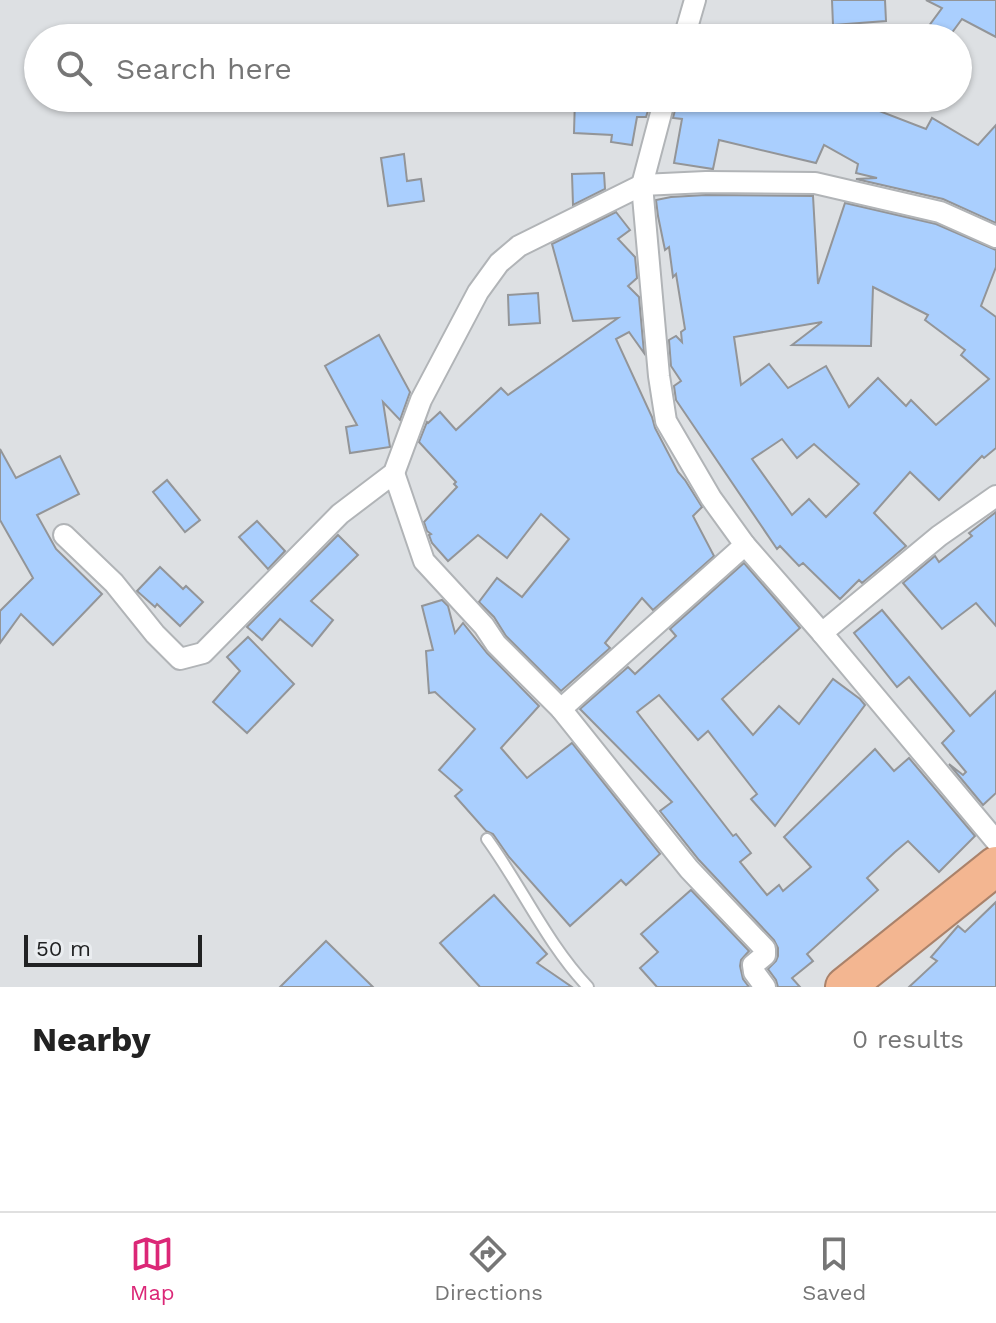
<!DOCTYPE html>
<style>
body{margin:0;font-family:"Work Sans",sans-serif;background:#f6f6f6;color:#222}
.scale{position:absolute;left:24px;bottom:20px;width:178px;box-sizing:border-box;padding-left:8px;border:4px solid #212223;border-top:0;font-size:22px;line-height:28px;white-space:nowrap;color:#212223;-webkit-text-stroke:6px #eaedf0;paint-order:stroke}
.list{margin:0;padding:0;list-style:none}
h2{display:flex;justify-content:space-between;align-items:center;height:104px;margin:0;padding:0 32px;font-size:34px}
h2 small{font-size:26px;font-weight:400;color:#767676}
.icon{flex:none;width:44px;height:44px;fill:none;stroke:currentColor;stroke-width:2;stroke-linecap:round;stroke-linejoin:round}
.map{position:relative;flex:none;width:996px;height:987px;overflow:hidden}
.search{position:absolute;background:#fff;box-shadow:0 2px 6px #0004;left:24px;right:24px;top:24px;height:88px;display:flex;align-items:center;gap:20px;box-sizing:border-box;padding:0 28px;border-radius:44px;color:#767676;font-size:30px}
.sheet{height:224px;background:#fff}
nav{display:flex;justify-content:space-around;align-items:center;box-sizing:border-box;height:112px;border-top:2px solid #e0e0e0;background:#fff;font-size:22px;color:#767676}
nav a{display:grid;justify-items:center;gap:4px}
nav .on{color:#db2777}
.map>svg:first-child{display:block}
.building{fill:#aacffe;stroke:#939598;stroke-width:2;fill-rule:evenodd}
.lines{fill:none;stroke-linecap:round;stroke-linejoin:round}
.lane-casing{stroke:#b1b4b7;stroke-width:14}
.street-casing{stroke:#b1b4b7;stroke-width:24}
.highway-casing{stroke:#aa826a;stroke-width:42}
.lane{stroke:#fff;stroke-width:10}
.street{stroke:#fff;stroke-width:20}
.highway{stroke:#f3b691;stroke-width:38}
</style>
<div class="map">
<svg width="996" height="987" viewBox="0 0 996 987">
<rect width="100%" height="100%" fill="#dde0e3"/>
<g class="building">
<polygon points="832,0 885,0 886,21 833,25"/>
<polygon points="926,0 996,0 996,37 962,19 948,38 920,38 942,8"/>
<polygon points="575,98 652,98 646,117 637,117 632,145 611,142 612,135 574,133"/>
<polygon points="678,98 879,98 874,109 926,129 932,118 978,145 996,125 996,223 943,199 856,179 877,178 856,173 858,164 824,145 816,163 719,140 713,169 674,163 682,119 673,118"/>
<polygon points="404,154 407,181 421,179 424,201 388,206 381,158"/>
<polygon points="604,173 605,189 573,205 572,174"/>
<path d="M706 195 813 196 818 284 845 203 936 224 996 250V267L981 306 996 317V448L984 458 982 456 939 500 910 472 874 513 906 546 862 583 859 580 840 599 803 563 799 566 780 546 777 549 676 400 674 386 681 381 671 366 669 340 676 336 682 342 681 332 685 329 676 274 673 277 669 247 665 250 658 216 656 200 671 197ZM873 287 928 315 925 320 965 350 961 355 989 379 936 425 911 400 906 406 878 378 849 407 826 366 788 388 769 364 741 385 734 337 822 322 792 345 871 346ZM782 439 797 458 814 444 859 484 826 517 809 499 792 515 752 459Z"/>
<polygon points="616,212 630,230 618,239 635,257 637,278 628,286 639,297 644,353 629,332 616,339 652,417 655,428 678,472 685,480 702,507 693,516 714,556 653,610 642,598 605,643 610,648 561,691 506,636 494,617 479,602 497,578 522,597 569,539 541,514 507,558 478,535 448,561 432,543 429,535 431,534 427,531 424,522 457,487 454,484 456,482 419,442 427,422 428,423 440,412 456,430 501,388 508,395 618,318 573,321 552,244"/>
<polygon points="538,293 540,323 509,325 508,295"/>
<polygon points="379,335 410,392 400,420 383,402 390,447 350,453 346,427 357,425 325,366"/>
<polygon points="0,449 16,478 60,456 79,494 37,515 56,549 102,594 53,645 21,614 0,643 0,611 33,578 0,520"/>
<polygon points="167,480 200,520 185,532 153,492"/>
<polygon points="996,512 996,626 976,603 942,629 903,583 935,556 939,562 972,536 969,533"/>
<polygon points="257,521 285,551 268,569 239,537"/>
<polygon points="338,535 358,555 311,601 333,620 312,646 280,619 262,640 247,627"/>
<polygon points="744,563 800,628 722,699 753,735 779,706 799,724 833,679 860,699 865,705 775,826 751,799 757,794 708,731 698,740 659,695 637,712 733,836 736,834 751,853 740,862 767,895 779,885 783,891 811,867 784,837 875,749 894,771 909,758 975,836 939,872 908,841 895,852 867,878 878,890 807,954 813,961 792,978 800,987 778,987 776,980 768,969 776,961 778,956 778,948 774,940 699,860 660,811 672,802 580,709 628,667 635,674 676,636 670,629"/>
<polygon points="160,567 183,589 186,586 203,602 180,626 157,604 155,607 137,591"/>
<polygon points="442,600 448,606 455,633 463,623 487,653 539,706 501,748 527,778 572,743 660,854 626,885 621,880 570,926 509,857 493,834 486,831 455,796 462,790 439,770 475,729 435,692 429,693 426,651 433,650 422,606"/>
<polygon points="882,610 970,716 996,691 996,793 983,805 949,764 963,775 966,772 942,743 954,731 909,677 897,687 854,633"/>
<polygon points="248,637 294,684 247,733 213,702 240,671 227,657"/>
<polygon points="691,890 749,951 741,960 740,966 743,979 749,987 657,987 640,968 658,952 641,934"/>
<polygon points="494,895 547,954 537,963 572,987 480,987 440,943"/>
<polygon points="996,902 996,987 909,987 937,961 931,957 958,926 965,932"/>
<polygon points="326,941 373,987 280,987"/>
</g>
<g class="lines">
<g class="lane-casing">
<path id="lane" d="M487 839C522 887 547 944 588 987"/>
</g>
<g class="street-casing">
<g id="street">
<polyline points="684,38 695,0"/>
<polyline points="665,98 642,185 659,376 666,421 711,498 745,545 822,633 996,841"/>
<polyline points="394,473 424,561 484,626 496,644 561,709 689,869 765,949 765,955 753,965 754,972 765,987"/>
<polyline points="64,535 114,583 155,634 180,659 203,653 340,514 394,473 421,400 478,292 499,263 519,246 642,185 706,182 815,183 940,212 996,237"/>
<polyline points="822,633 939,536 996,496"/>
<polyline points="561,709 745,545"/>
</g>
</g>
<g class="highway-casing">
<polyline id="highway" points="845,987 996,866"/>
</g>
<use href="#lane" class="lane"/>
<use href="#street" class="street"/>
<use href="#highway" class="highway"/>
</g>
</svg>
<div class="scale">50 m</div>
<div class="search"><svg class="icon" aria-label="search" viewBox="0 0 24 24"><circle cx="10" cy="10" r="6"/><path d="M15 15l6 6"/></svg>Search here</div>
</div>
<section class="sheet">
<h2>Nearby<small>0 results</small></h2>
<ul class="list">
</ul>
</section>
<nav>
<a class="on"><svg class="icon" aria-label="map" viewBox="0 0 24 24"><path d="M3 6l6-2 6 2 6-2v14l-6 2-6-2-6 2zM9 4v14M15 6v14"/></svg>Map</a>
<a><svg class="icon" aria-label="directions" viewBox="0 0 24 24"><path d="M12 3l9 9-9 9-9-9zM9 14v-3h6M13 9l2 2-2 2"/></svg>Directions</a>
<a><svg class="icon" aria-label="saved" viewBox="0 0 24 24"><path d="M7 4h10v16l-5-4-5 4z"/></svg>Saved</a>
</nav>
